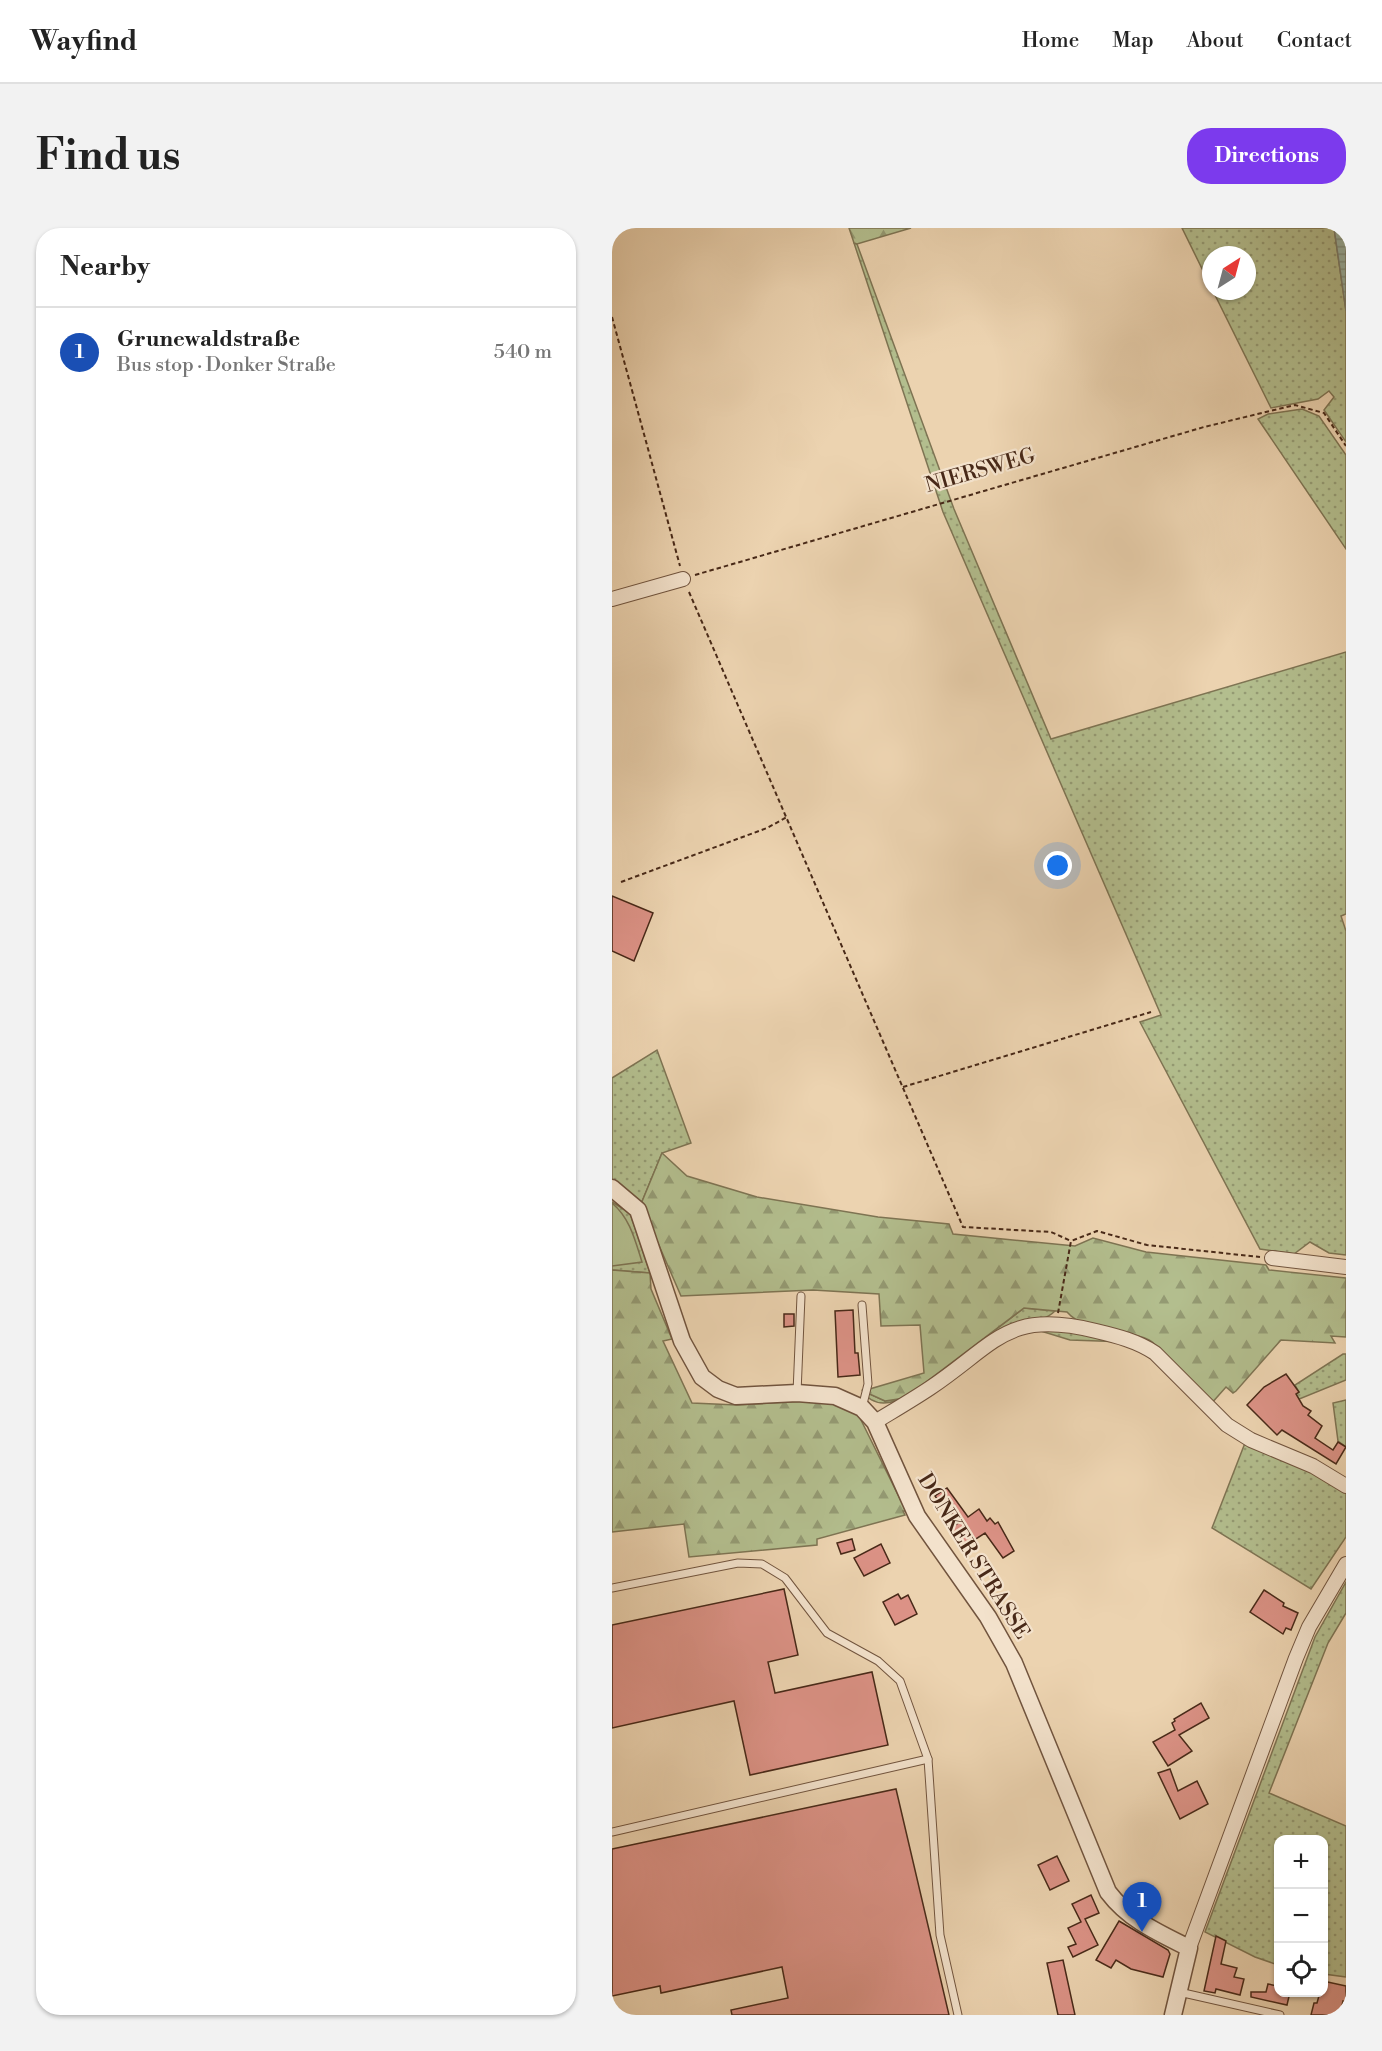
<!DOCTYPE html>
<meta charset="utf-8">
<style>
body{margin:0;font-family:"Libre Bodoni",serif;background:#f2f2f2;color:#222}
.controls{position:absolute;right:18px;bottom:18px;display:grid;overflow:hidden;border-radius:12px;box-shadow:0 2px 4px #0004}
.controls button{width:54px;height:54px;display:grid;place-items:center;padding:0;border:0;border-bottom:2px solid #e0e0e0;background:#fff;color:#222;font:30px sans-serif}
.compass{position:absolute;left:590px;top:18px;width:54px;height:54px;border-radius:50%;background:#fff;box-shadow:0 2px 4px #0004;rotate:36deg}
.you{position:absolute;left:446px;top:638px;width:21px;height:21px;margin:-15px;border:4px solid #fff;border-radius:50%;background:#1a73e8;box-shadow:0 0 0 9px #1a73e833}
.badge{display:grid;place-items:center;width:39px;height:39px;border-radius:50%;background:#7c3aed;color:#fff;font-size:20px;font-weight:700}
.pin{position:absolute;translate:-50% -50px;filter:drop-shadow(0 2px 3px #0008)}
.pin::after{content:'';position:absolute;top:32px;width:21px;height:18px;background:inherit;clip-path:polygon(0 0,100% 0,50% 100%)}
.list{margin:0;padding:0;list-style:none}
h2{display:flex;justify-content:space-between;align-items:center;height:78px;margin:0;padding:0 24px;font-size:26px}
h2 small{font-size:20px;font-weight:400;color:#767676}
.list li{display:grid;grid-template-columns:39px 1fr auto;gap:18px;align-items:center;box-sizing:border-box;height:90px;padding:0 24px;border-top:2px solid #e0e0e0}
.list b{display:block;font-size:22px;white-space:nowrap}
.list p{margin:0;font-size:20px;white-space:nowrap;color:#767676}
.list em{font-size:20px;font-style:normal;color:#767676}
.icon{flex:none;width:33px;height:33px;fill:none;stroke:currentColor;stroke-width:2;stroke-linecap:round;stroke-linejoin:round}
.map{position:relative;flex:none;width:734px;height:1787px;overflow:hidden;border-radius:24px}
header{display:flex;align-items:center;gap:36px;box-sizing:border-box;height:84px;padding:0 30px;background:#fff;border-bottom:2px solid #e0e0e0}
header strong{font-size:28px}
nav{display:flex;gap:33px;margin-inline-start:auto;font-size:21px}
.intro{display:flex;align-items:center;justify-content:space-between;box-sizing:border-box;height:144px;padding:0 36px}
h1{margin:0;font-size:42px}
.button{padding:15px 27px;border-radius:24px;background:#7c3aed;color:#fff;font-size:21px;font-weight:700}
main{display:flex;gap:36px;padding:0 36px}
aside{flex:1;background:#fff;border-radius:24px;box-shadow:0 2px 4px #0004}
.map>svg:first-child{display:block}
.grass{fill:url(#grass-dots);stroke:#7e7453;stroke-width:1.5}
.forest{fill:url(#forest-firs);stroke:#7e7453;stroke-width:1.5}
.park{fill:#b3be8e;stroke:#7e7453;stroke-width:1.5}
.water{fill:url(#water-rules);stroke:#797f70;stroke-width:1.5}
.building{fill:#dc9286;stroke:#482918;stroke-width:1.5}
.lines{fill:none;stroke-linecap:round;stroke-linejoin:round}
.service-casing{stroke:#71543e;stroke-width:9}
.minor-casing{stroke:#71543e;stroke-width:16}
.tertiary-casing{stroke:#71543e;stroke-width:19}
.path{stroke:#482918;stroke-width:2;stroke-dasharray:4.5 3;stroke-linecap:butt}
.service{stroke:#f3e2cc;stroke-width:7}
.minor{stroke:#f3e2cc;stroke-width:14}
.tertiary{stroke:#f3e2cc;stroke-width:16}
.labels{text-anchor:middle;stroke-width:4.5;stroke-linejoin:round;paint-order:stroke}
.street-label{font-size:21px;fill:#482918;stroke:#f3e2cc}
</style>
<header>
<strong>Wayfind</strong>
<nav><a>Home</a><a>Map</a><a>About</a><a>Contact</a></nav>
</header>
<div class="intro"><h1>Find us</h1><a class="button">Directions</a></div>
<main>
<aside>
<h2>Nearby<small></small></h2>
<ul class="list">
<li><span class="badge" style="background:#1a4fb4">1</span><div><b>Grunewaldstraße</b><p>Bus stop · Donker Straße</p></div><em>540 m</em></li>
</ul>
</aside>
<div class="map">
<svg width="734" height="1787" viewBox="0 0 734 1787">
<defs>
<pattern id="grass-dots" width="8" height="8" patternUnits="userSpaceOnUse" patternTransform="scale(1.5)"><rect width="8" height="8" fill="#b3be8e"/><path d="M2 2h.1M6 6h.1" fill="none" stroke="#949a73" stroke-width="1.8" stroke-linecap="round"/></pattern>
<pattern id="forest-firs" width="22" height="20" patternUnits="userSpaceOnUse" patternTransform="scale(1.5)"><rect width="22" height="20" fill="#b3be8e"/><path d="M5 1l3.5 6h-7zM16 11l3.5 6h-7z" fill="#949a73"/></pattern>
<pattern id="water-rules" width="6" height="5" patternUnits="userSpaceOnUse" patternTransform="scale(1.5)"><rect width="6" height="5" fill="#99b8ab"/><path d="M0 2.5h6" fill="none" stroke="#7f968a"/></pattern>
</defs>
<rect width="100%" height="100%" fill="#ecd3b0"/>
<filter id="stains"><feTurbulence type="fractalNoise" baseFrequency=".00333" numOctaves="4"/><feColorMatrix values="0 0 0 0 .2 0 0 0 0 .09 0 0 0 0 .02 0 0 0 .5 -.17"/></filter>
<radialGradient id="worn" r=".72"><stop offset=".6" stop-color="#630" stop-opacity="0"/><stop offset="1" stop-color="#630" stop-opacity=".3"/></radialGradient>
<g class="grass">
<polygon points="570,0 722,0 734,83 734,214 712,182 722,169 717,163 706,171 659,180 601,63 635,63 635,27 599,27 599,59"/>
<polygon points="242,15 245,16 342,281 439,511 734,424 734,686 729,688 734,703 734,1027 717,1025 698,1014 682,1026 648,1021 528,794 549,787 331,284"/>
<polygon points="690,181 707,188 734,227 734,321 646,191 656,186"/>
<polygon points="45,822 79,915 50,925 29,976 0,955 0,850"/>
<polygon points="0,974 18,985 38,1045 0,1042"/>
<path d="M412 1080 443 1083C430 1096 408 1094 392 1102 363 1117 276 1207 251 1163L273 1173 293 1170Z"/>
<polygon points="444,1097 515,1114 458,1112 419,1100"/>
<polygon points="731,1126 734,1126 734,1152 680,1174 676,1173 687,1164 683,1157"/>
<polygon points="734,1172 734,1219 726,1213 721,1175"/>
<polygon points="633,1215 696,1240 734,1263 734,1309 699,1361 600,1300"/>
<polygon points="734,1354 734,1385 716,1415 657,1565 734,1598 734,1749 712,1746 712,1612 666,1612 666,1737 643,1729 593,1704 703,1409"/>
</g>
<g class="forest">
<polygon points="237,0 299,0 245,16 242,15"/>
<path d="M50 925 75 948 145 969 266 989 337 996 341 1006 463 1018 481 1010 534 1024 654 1037 657 1042 734 1050V1109L719 1108 723 1115 669 1112 624 1163 621 1165 614 1159 598 1177C587 1164 548 1118 537 1112 513 1099 474 1106 455 1084L412 1080 293 1170 273 1173 251 1163 312 1145 308 1097 269 1098 267 1066 201 1062 69 1068 29 976Z"/>
<polygon points="0,1042 38,1045 39,1061 60,1111 51,1113 80,1175 125,1177 214,1172 245,1184 294,1283 291,1283 293,1287 205,1311 205,1317 77,1329 72,1296 0,1304"/>
</g>
<path class="park" d="M0 975C18 990 23 1012 30 1034L0 1038Z"/>
<polygon class="water" points="722,0 734,0 734,83"/>
<g class="building">
<polygon points="0,668 41,685 22,733 0,723"/>
<polygon points="241,1082 243,1125 246,1125 248,1147 226,1149 223,1083"/>
<polygon points="172,1086 182,1086 182,1098 172,1099"/>
<polygon points="674,1146 687,1164 684,1166 691,1178 699,1183 696,1187 710,1198 703,1210 721,1222 726,1214 734,1219 724,1236 670,1202 665,1207 635,1177 652,1159"/>
<polygon points="335,1260 356,1289 367,1281 375,1293 378,1290 383,1296 386,1294 402,1323 391,1330 373,1305 353,1318 348,1310 344,1313 337,1302 346,1295 334,1276 330,1278 323,1268"/>
<polygon points="240,1311 243,1322 229,1326 225,1315"/>
<polygon points="269,1316 278,1335 252,1348 242,1330"/>
<polygon points="172,1361 186,1427 156,1434 163,1465 260,1444 276,1517 138,1547 122,1473 0,1500 0,1397"/>
<polygon points="652,1362 672,1375 671,1378 686,1385 679,1402 674,1400 671,1406 638,1384"/>
<polygon points="286,1366 289,1371 296,1367 305,1386 283,1397 271,1374"/>
<polygon points="589,1475 597,1490 567,1507 580,1523 556,1538 541,1514 563,1502 560,1495 563,1493 562,1491"/>
<polygon points="558,1541 566,1563 585,1553 596,1576 568,1591 546,1545"/>
<polygon points="284,1561 337,1787 120,1787 119,1782 176,1770 170,1739 49,1765 48,1758 0,1768 0,1621"/>
<polygon points="445,1628 457,1653 438,1662 426,1637"/>
<polygon points="479,1667 487,1685 473,1691 486,1717 461,1729 456,1719 464,1716 456,1700 469,1694 460,1676"/>
<polygon points="507,1693 556,1722 558,1726 551,1749 519,1741 504,1732 499,1740 484,1732"/>
<polygon points="604,1708 614,1713 609,1736 625,1740 622,1749 632,1751 628,1767 604,1761 603,1765 592,1763"/>
<polygon points="451,1732 463,1787 446,1787 435,1735"/>
<polygon points="711,1753 734,1758 734,1774 731,1773 728,1787 699,1787 702,1775 705,1775 708,1764 711,1764"/>
<polygon points="656,1756 666,1758 666,1764 678,1764 675,1777 639,1769 639,1764 654,1764"/>
</g>
<g class="lines">
<g class="service-casing">
<g id="service">
<polyline points="185,1165 189,1068"/>
<polyline points="250,1180 256,1156 250,1077"/>
<polyline points="0,1360 126,1335 150,1336 173,1350 215,1405 266,1433 288,1453 316,1531 328,1707 346,1787"/>
<polyline points="0,1604 316,1531"/>
<polyline points="567,1764 668,1787"/>
</g>
</g>
<g class="minor-casing">
<g id="minor">
<polyline points="0,371 71,351"/>
<polyline points="660,1030 734,1039"/>
<path d="M263 1194C281 1183 300 1172 318 1160 385 1115 395 1081 484 1103 505 1108 525 1113 543 1125L615 1197 639 1212 701 1238 734 1258"/>
<polyline points="577,1720 684,1430 697,1399 734,1336"/>
</g>
</g>
<g class="tertiary-casing">
<path id="tertiary" d="M0 960 26 982 70 1113 90 1149 106 1161 124 1168 185 1165 223 1168 250 1180 263 1194 305 1288 376 1389 402 1435 496 1664C517 1692 547 1705 577 1720L561 1787"/>
</g>
<g class="path">
<polyline points="0,89 68,338"/>
<polyline points="83,347 592,199 683,177 712,185 734,218"/>
<polyline points="77,364 351,999 439,1004 459,1013"/>
<polyline points="9,654 155,600 175,589"/>
<polyline points="291,859 539,784"/>
<polyline points="446,1085 459,1013 485,1003 535,1017 648,1029"/>
</g>
<use href="#service" class="service"/>
<use href="#minor" class="minor"/>
<use href="#tertiary" class="tertiary"/>
</g>
<g class="labels">
<g class="street-label">
<text transform="translate(368 242) rotate(-16)" y="7">NIERSWEG</text>
<text transform="translate(362 1328) rotate(58)" y="7">DONKER STRASSE</text>
</g>
</g>
<rect width="100%" height="100%" filter="url(#stains)"/>
<rect width="100%" height="100%" fill="url(#worn)"/>
</svg>
<div class="controls">
<button>+</button>
<button>−</button>
<button><svg class="icon" aria-label="locate" viewBox="0 0 24 24"><circle cx="12" cy="12" r="6"/><path d="M12 2v4M12 18v4M2 12h4M18 12h4"/></svg></button>
</div>
<svg class="compass" viewBox="-18 -18 36 36"><path d="M0-13l5 13h-10z" fill="#e53935"/><path d="M0 13l5-13h-10z" fill="#767676"/></svg>
<div class="you"></div>
<div class="pin badge" style="left:530px;top:1704px;background:#1a4fb4">1</div>
</div>
</main>
